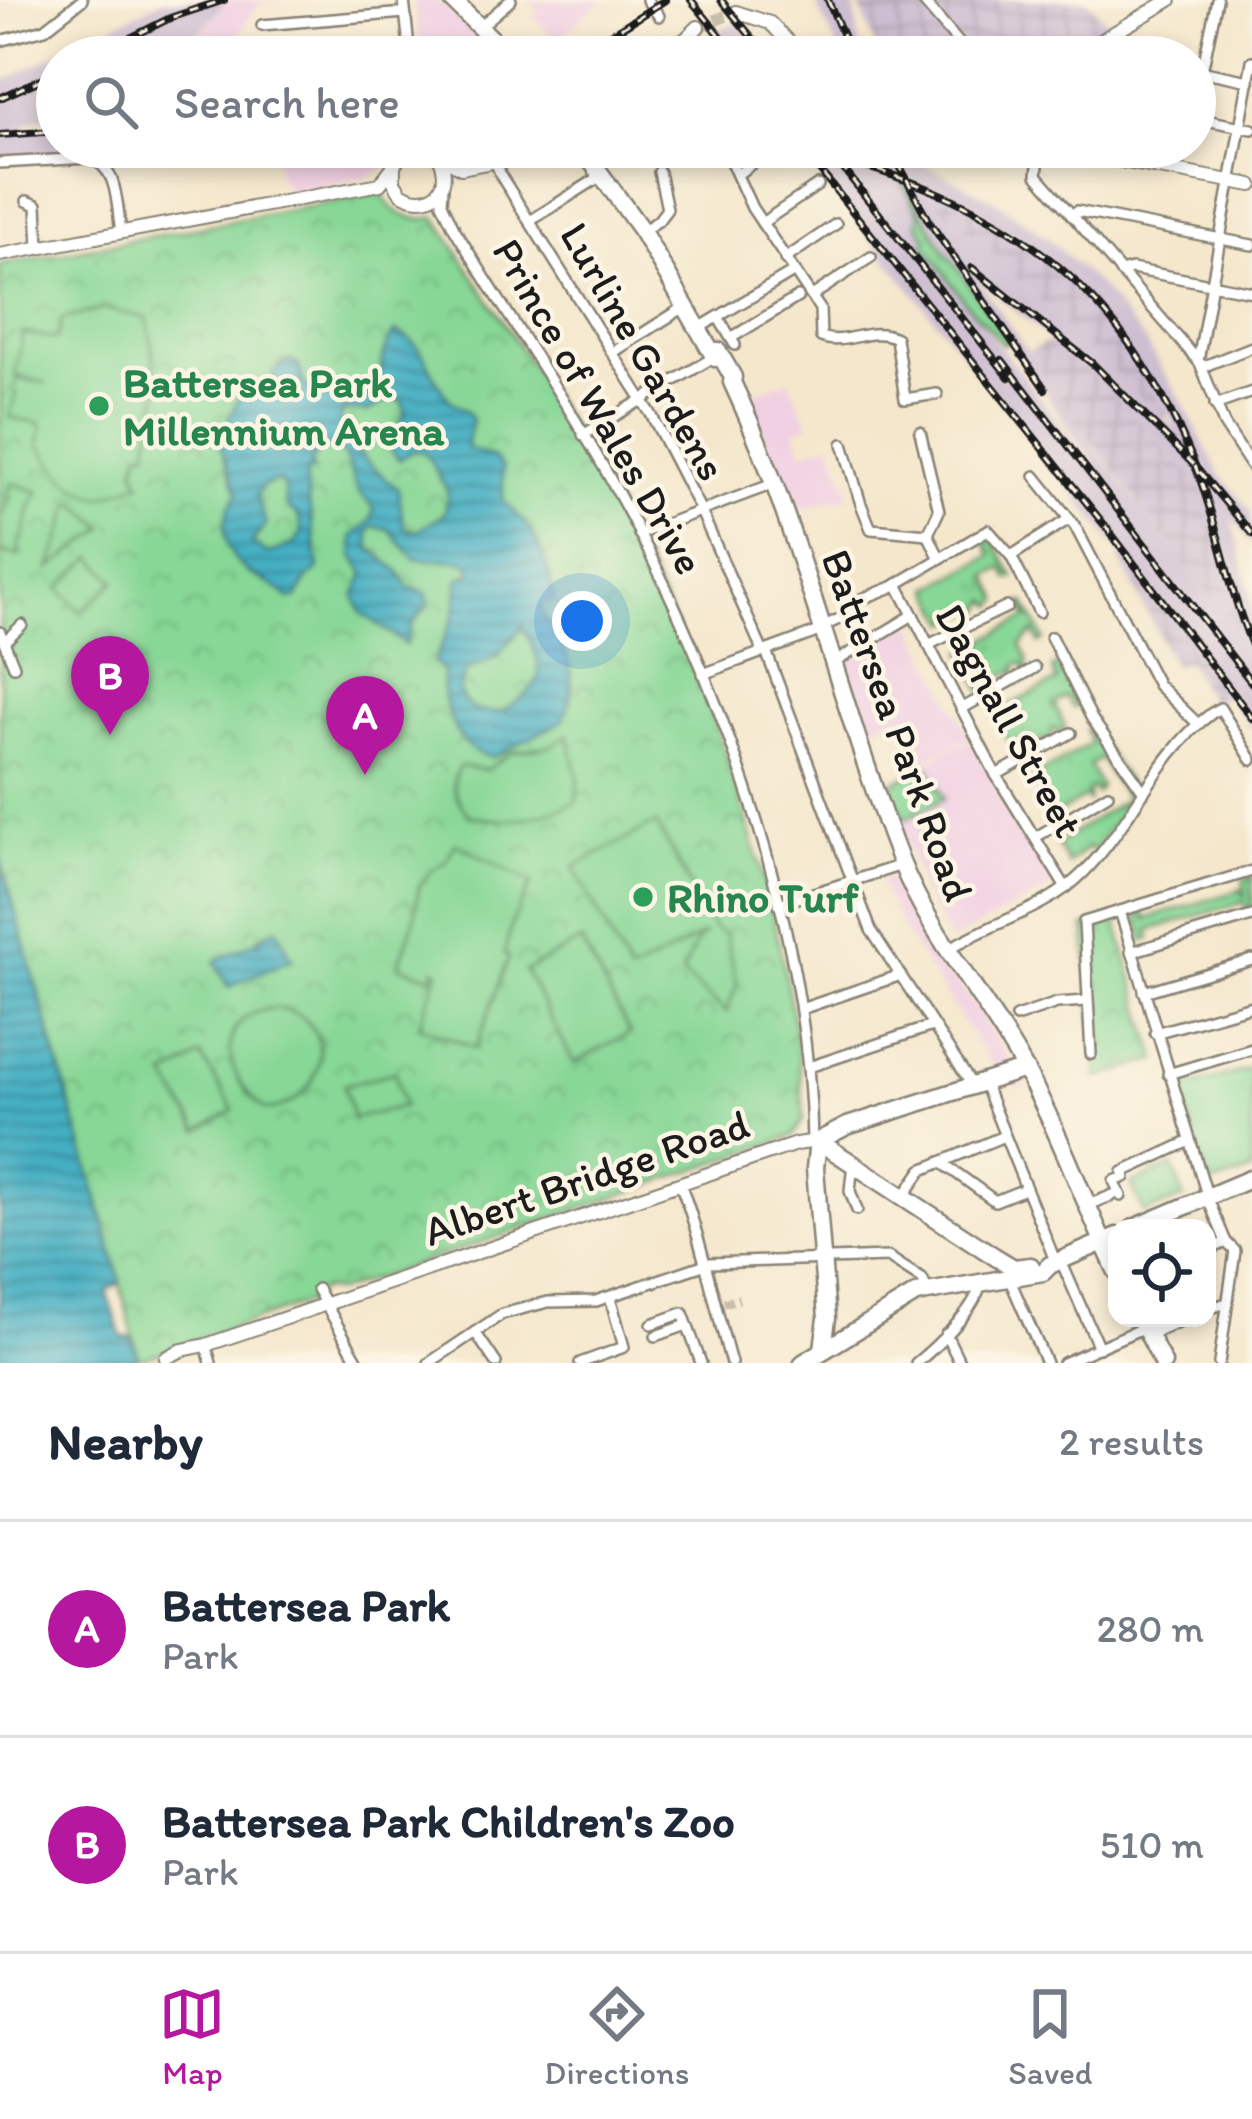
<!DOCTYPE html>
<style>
body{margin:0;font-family:Itim,sans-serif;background:#f2f2f3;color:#1f2937}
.controls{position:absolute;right:36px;bottom:36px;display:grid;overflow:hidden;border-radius:24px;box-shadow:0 6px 18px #0003}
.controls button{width:108px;height:108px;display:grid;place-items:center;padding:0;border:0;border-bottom:3px solid #e0e1e3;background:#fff;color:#1f2937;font:60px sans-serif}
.you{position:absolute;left:582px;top:621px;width:42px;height:42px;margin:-30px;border:9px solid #fff;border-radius:50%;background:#1a73e8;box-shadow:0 0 0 18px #1a73e833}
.badge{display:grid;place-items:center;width:78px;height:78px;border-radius:50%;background:#b5179e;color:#fff;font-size:39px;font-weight:700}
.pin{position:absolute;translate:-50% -99px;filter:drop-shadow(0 3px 6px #0008)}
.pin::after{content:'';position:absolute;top:63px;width:42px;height:36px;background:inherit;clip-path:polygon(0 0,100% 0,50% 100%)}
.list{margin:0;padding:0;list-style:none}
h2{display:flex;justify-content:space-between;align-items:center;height:156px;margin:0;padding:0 48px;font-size:51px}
h2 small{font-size:39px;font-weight:400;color:#747a83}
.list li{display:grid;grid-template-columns:78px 1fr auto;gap:36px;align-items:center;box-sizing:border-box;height:216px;padding:0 48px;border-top:3px solid #e0e1e3}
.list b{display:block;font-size:45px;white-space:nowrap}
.list p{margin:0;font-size:39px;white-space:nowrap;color:#747a83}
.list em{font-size:39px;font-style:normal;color:#747a83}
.icon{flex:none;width:66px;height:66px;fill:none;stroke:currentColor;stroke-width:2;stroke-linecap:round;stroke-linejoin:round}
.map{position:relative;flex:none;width:1252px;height:1363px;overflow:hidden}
.search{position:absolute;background:#fff;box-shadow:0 6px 18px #0003;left:36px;right:36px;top:36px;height:132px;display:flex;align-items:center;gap:30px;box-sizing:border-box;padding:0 42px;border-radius:66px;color:#747a83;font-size:45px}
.sheet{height:588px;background:#fff}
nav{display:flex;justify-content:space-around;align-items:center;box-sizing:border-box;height:168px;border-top:3px solid #e0e1e3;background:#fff;font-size:33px;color:#747a83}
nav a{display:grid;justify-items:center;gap:6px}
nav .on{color:#b5179e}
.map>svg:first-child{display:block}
.built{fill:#f1d0e3}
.industrial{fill:url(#industrial-grid)}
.railway{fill:#cebed1;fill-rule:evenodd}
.grass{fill:url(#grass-tufts);stroke:#527a59;stroke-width:3}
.park{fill:url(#park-crowns);stroke:#527a59;stroke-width:3}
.garden{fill:#87d796;stroke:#527a59;stroke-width:3}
.water{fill:url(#water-rules);stroke:#30666f;stroke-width:3;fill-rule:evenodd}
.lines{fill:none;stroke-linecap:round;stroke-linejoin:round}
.minor-tunnel{stroke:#c9bea9;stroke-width:9;stroke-dasharray:9 4.5;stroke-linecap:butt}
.major-tunnel{stroke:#c9bea9;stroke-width:12;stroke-dasharray:12 6;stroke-linecap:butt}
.minor-casing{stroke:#888274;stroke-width:14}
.major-casing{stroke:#888274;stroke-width:16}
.highway-casing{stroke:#888274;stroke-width:21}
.minor{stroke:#fff;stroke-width:9}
.major{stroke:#fff;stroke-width:12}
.highway{stroke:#fff;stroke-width:16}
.rail-casing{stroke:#1c1c1c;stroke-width:8}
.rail{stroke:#fcf5e5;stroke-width:3;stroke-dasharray:9;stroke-linecap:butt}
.leisure-dot{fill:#2e9e5b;stroke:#fcf5e5;stroke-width:4.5}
.labels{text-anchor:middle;stroke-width:9;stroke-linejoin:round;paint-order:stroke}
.street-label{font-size:42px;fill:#1c1c1c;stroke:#fcf5e5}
.leisure-label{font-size:42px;font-weight:bold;fill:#27864d;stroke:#fcf5e5;text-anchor:start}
</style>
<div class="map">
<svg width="1252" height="1363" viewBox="0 0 1252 1363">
<defs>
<pattern id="industrial-grid" width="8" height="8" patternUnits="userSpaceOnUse" patternTransform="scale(3)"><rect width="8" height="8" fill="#cebed1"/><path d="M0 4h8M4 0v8" fill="none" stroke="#b0a3b3"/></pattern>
<pattern id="grass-tufts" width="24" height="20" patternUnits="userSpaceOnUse" patternTransform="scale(3)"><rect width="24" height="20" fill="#87d796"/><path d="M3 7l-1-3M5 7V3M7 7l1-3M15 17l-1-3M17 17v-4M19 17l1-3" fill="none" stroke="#74b881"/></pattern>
<pattern id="park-crowns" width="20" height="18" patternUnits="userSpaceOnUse" patternTransform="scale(3)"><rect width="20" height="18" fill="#87d796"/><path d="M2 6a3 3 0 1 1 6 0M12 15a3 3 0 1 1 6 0" fill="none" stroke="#74b881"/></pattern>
<pattern id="water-rules" width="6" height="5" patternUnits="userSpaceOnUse" patternTransform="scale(3)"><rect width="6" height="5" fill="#44afc2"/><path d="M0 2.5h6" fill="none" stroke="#388e9d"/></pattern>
</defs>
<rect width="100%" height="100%" fill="#fcf5e5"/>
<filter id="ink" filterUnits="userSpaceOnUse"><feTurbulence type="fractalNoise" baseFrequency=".00833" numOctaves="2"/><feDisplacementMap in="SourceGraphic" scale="24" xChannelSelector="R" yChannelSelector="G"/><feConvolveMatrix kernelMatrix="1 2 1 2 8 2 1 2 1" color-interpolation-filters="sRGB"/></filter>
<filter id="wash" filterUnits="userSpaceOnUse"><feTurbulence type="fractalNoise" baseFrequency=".004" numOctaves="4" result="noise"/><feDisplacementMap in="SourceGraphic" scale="48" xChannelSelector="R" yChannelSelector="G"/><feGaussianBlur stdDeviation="2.7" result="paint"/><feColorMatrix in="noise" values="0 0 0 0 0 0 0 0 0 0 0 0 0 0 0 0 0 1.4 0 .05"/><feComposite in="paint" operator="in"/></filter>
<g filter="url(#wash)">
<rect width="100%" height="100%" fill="#f4e7cc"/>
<g class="built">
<polygon points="228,0 293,0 260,3 222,57 160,57 187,34 195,40"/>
<polygon points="414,0 436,0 494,49 461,57 443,57 442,53 420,57"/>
<polygon points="529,0 602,0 556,41 534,17 539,13"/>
<polygon points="273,147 389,147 383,155 380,171 366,178 289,191 278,174"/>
<polygon points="789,380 809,425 795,430 802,452 831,443 850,496 791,511 750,395"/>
<polygon points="908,625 913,625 969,736 922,761 899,717 863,730 860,705 845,664"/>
<polygon points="970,738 1058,884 950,941 923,892 886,784"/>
<polygon points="898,875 925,932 1027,1086 1018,1089 1007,1063 993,1067 904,932 879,880"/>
</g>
<g class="industrial">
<polygon points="857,0 1087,0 1113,27 1084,35 1058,57 880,57"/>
<polygon points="934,191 992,220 1065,276 1090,300 1142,365 1168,416 1164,418 1068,329 973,233 944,212 932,195"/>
<polygon points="1048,341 1100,380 1202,486 1244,638 1056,396 1028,352"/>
<polygon points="1123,555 1215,670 1228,694 1212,706 1187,660 1174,666 1119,558"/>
</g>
<g class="railway">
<polygon points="163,0 227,0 194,40 187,35 160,57 57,57 57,111 18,128 57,127 57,147 129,147 127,151 0,159 0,83"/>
<polygon points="814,0 854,0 861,57 842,57"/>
<polygon points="743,21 747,27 773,57 723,57 705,35"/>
<path d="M778 147H864L887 153 885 147H896L901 156 930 167 997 202 1045 236 1101 288 1142 337 1179 396 1219 473 1252 513V544L1232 518 1252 602V731L1214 670 804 155ZM904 179 941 245 1093 461 1091 463 966 303 917 223 921 216ZM934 192 992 220 1035 251 1090 300 1142 365 1177 430 1068 329 973 233 944 212 932 196ZM978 280 1100 381 1201 486 1242 633 1101 457Z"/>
</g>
<g class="grass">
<polygon points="899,177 904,179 941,245 1009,341 1003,344 966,303 924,244 927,239 917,223 920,215"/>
<polygon points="983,539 993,540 1014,577 1009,579 1003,568 988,576 1000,600 995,606 988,600 982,614 978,608 949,623 931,588 992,555"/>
<polygon points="1025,602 1044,640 1039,643 1034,632 1021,645 1028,660 1027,670 1021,663 1016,665 1016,677 1014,670 985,686 983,693 963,652 1028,617 1021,604"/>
<polygon points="1058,665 1078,705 1073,708 1066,697 1054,704 1065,727 1059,734 1055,728 1051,730 1053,737 1048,742 1045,738 1016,755 994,714 1057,681 1052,668"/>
<polygon points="1090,728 1135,793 1093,852 1088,847 1068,864 1057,844 1126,799 1100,758 1089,766 1100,787 1096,793 1092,788 1088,790 1088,802 1087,796 1059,813 1057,821 1032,778 1091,743 1086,730"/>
</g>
<g class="park">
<path d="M381 193C393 214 412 223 436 217 496 313 561 406 615 504 713 682 791 916 804 1119L793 1136 336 1292 325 1289 312 1295 308 1302 144 1358 138 1355 106 1228 0 858V265Z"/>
<polygon points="1115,918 1157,1060 1098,1078 1085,927"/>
</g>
<g class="garden">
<path d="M105 309 147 318 159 389 147 452 140 451 135 469 141 483 102 497C71 490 56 470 39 444L42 426 39 423 9 417 17 394 14 392 17 378 47 383 15 376 23 333 57 339 62 319Z"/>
<polygon points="12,483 39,492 31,505 23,539 20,539 18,556 0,551 0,518 10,498 7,496"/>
<polygon points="74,502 105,528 50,569 72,503"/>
<polygon points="93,557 115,581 81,612 59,588"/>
<path d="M568 735 579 781 576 802C540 818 507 825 468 815 457 798 447 785 460 766L487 770 511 752 551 746Z"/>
<polygon points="927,765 945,798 906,819 888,786"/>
<polygon points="656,823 713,928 725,934 737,985 726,1012 682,974 697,940 705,933 630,974 574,867"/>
<polygon points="455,843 532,883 512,923 504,954 509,957 476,1048 419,1026 439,971 435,969 432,977 399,966 415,917 419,886 432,870 446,862"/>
<polygon points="1252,876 1252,910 1247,910 1244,902 1149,930 1151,939 1144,941 1136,912 1142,910 1146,919 1241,890 1244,895 1244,879"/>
<polygon points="581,941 630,1033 574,1063 525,971"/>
<path d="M274 1008C345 1015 326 1106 266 1110 226 1081 208 1017 274 1008Z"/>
<polygon points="201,1056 234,1110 199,1131 166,1077"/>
<polygon points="1252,1068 1252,1171 1210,1185 1179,1090"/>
<polygon points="395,1072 404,1106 353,1119 344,1085"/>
<polygon points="1173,1166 1184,1198 1144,1213 1131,1184"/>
</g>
<g class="water">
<path d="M396 332C431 346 429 379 450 400 457 407 469 408 471 420 472 429 466 439 467 448L494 458 503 468V501C535 528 548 557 554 599L542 602 540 612C567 645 582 679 563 721L493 757C456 754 439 703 443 671L434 663 455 612 459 579 471 573 472 568 463 561 415 559 389 529 374 526 369 530 370 548 398 570 409 587 426 593 429 604 412 624 406 645 361 612 355 596 365 574 354 556 352 537 371 520 374 508 358 491 344 454 331 448 318 450 311 462 313 471 310 468 305 477 319 568 306 581 297 598 289 599C279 585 262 582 248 572 221 552 218 517 238 494L218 439 240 396 265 390 277 368 290 360 299 366 304 384 312 391 374 382C387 368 379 346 396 332ZM389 399 402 400 405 413 398 431 383 439 399 460 412 451 425 452 448 492 445 513 416 532 404 527 398 489 364 459 339 421 344 410 368 412ZM278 480 284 487 286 507 298 516 302 532 294 544 268 554 252 543 266 524 256 495 264 485ZM522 626C551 677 541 685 502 712 482 714 466 711 459 691L466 671 498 656Z"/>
<polygon points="0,858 121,1282 107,1291 122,1337 131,1337 139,1363 0,1363"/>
<polygon points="277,928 292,959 228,987 215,961 257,941 261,944 257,938"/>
</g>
</g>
<g filter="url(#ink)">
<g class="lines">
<polyline class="minor-tunnel" points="724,1303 739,1299"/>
<polyline class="major-tunnel" points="698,27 736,12"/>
<g class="minor-casing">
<g id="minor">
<polyline points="404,0 410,57"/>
<polyline points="647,0 659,16"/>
<polyline points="922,0 971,57"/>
<polyline points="262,25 405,13"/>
<polyline points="482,25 511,0"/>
<polyline points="682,40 695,57"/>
<polyline points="0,41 45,29 82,0"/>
<polyline points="519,57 527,49"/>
<polyline points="1195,70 1249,81"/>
<polyline points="1202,71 1217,0"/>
<polyline points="1195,118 1252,129"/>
<path d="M716 147 730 160 752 208 820 309 821 337C846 347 870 325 896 338L905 399 937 394"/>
<polyline points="1040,147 1037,175 1200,363 1224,424 1252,467"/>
<polyline points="628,152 657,147"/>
<polyline points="495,161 501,176 651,414 699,507 763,652"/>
<path d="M0 163 89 158C119 167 116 204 121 231"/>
<polyline points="1164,169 1168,147"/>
<polyline points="738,174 774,147"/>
<path d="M443 187 442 203 454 228C512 324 578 416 630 515 726 699 809 931 812 1140"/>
<polyline points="27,201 37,205 39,248"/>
<polyline points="1071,215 1077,211 1252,245"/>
<polyline points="530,221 601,176"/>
<polyline points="762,223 818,185"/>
<polyline points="642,231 658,221 667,209 659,172"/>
<polyline points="785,259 836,224"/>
<polyline points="1120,272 1132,269 1252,292"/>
<polyline points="812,296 871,257"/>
<polyline points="718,317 735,345"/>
<polyline points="699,328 795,271"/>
<polyline points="731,338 798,297"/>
<polyline points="612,353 686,306"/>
<polyline points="1198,361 1252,61"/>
<polyline points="1202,367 1252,347"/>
<polyline points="1215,405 1252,392"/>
<polyline points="920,432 939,511 928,534"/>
<polyline points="583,435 714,357"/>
<polyline points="843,444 860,501"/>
<polyline points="1035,476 1075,526 1158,685 1198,724"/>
<polyline points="861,504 871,529 928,534 939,557"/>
<polyline points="639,534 773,484"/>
<polyline points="1011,556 1069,519"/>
<polyline points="897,584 996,775 1066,888"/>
<polyline points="855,615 851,607 854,602 892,587 988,530 1011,556 1039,612"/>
<polyline points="824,626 850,614"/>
<polyline points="0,632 14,666"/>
<polyline points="1051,637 1092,719 1144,792"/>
<polyline points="6,640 22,625"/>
<polyline points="928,645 1007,607"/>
<polyline points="766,651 871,930 972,1085"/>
<polyline points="835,662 913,615"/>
<polyline points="703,674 825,629"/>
<polyline points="961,709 1035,668"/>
<polyline points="996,775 1071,733"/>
<polyline points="1036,837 1108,794"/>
<polyline points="779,904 902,865"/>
<polyline points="1120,911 1207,1195"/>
<path d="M947 950C991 922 1047 910 1084 872 1132 824 1157 753 1212 713L1220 708 1252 760"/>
<polyline points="1131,952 1252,916"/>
<polyline points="1144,992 1252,960"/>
<polyline points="801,1009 898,976"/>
<polyline points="1016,1017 1057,1003 1087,1001"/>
<polyline points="1155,1033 1252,1006"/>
<polyline points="1091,1054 1084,922 1252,871"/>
<polyline points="809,1067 932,1026"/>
<polyline points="1168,1074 1252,1049"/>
<polyline points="983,1081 1056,1263"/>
<polyline points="941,1162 995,1201 1025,1189"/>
<polyline points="853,1163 850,1191 857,1210"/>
<path d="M680 1183C702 1241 714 1303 731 1363"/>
<polyline points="904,1196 922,1170 1004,1136"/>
<polyline points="1121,1196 1114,1181 1125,1177 1123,1172 1188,1142"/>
<polyline points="1210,1204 1226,1242"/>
<polyline points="1086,1206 1113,1195"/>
<polyline points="1207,1251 1226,1242 1235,1251 1219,1363"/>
<polyline points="1061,1261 1099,1348"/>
<polyline points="1010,1280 1046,1363"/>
<polyline points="317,1289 359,1363"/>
<polyline points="1207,1309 1227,1303"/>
<polyline points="652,1324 683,1313 701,1363"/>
<polyline points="475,1332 496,1363"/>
<polyline points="946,1334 960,1363"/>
<polyline points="1149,1335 1187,1318"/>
<polyline points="656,1336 687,1325"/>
<polyline points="206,1345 211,1363"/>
<polyline points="429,1363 502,1314 548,1302 596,1301 709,1263 888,1257 922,1279 928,1291"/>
<polyline points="580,1363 624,1347 610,1297"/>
<path d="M916 1363C935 1348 978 1307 980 1284"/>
<polyline points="1063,1363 1145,1327"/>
</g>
</g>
<g class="major-casing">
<g id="major">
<polyline points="736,12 770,23 803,57"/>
<polyline points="667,57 698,27"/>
<polyline points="1073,57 1170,0"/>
<polyline points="1044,147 1252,185"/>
<path d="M394 168V182L401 193C428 210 454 189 440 159"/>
<polyline points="0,255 380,184 400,157 413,149 429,150 461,168 569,147"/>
<polyline points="166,1358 182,1350 206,1345 796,1144 818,1141"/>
</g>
</g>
<g class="highway-casing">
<g id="highway">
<polyline points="452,0 510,57"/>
<polyline points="581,147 642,231 715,358"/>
<path d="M713 351H718L733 377 732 382C804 537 839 704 901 862 930 934 980 991 1018 1057 1057 1124 1083 1201 1117 1272"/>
<polyline points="818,1141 994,1256 1014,1268 1031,1266"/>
<polyline points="818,1141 847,1126 1025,1069"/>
<polyline points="818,1141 815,1168 827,1318 823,1349"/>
<polyline points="1134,1228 1252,1178"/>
<polyline points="1140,1318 1163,1363"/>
<polyline points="803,1363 916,1294 1043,1272 1050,1265 1117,1236"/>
</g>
</g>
<use href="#minor" class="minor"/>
<use href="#major" class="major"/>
<use href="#highway" class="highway"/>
<g class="rail-casing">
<g id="rail">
<polyline points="691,0 738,57"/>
<polyline points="721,0 768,57"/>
<polyline points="828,0 852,57"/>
<polyline points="92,57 170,18 224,0"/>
<polyline points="575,57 665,0"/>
<polyline points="0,98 57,72"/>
<polyline points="0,135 57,131"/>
<path d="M791 147C988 191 1115 270 1194 463 1218 522 1227 586 1252 645"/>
<polyline points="801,147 1106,527 1252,718"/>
<polyline points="890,147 928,220 1045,389"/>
<polyline points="830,152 1009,377"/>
<polyline points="972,268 1093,364 1193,464 1252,534"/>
<polyline points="1002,360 1252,683"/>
</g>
</g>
<use href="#rail" class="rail"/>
</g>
</g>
<g class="leisure-dot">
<circle cx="99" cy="406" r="12"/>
<circle cx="643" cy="897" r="12"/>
</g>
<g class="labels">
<g class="street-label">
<text transform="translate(644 351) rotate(60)" y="15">Lurline Gardens</text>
<text transform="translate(599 406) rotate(60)" y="15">Prince of Wales Drive</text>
<text transform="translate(1010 720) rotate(61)" y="15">Dagnall Street</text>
<text transform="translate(898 725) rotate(70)" y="15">Battersea Park Road</text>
<text transform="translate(586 1177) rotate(-19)" y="15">Albert Bridge Road</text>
</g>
<g class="leisure-label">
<text x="123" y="397">Battersea Park<tspan x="123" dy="48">Millennium Arena</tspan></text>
<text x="667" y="912">Rhino Turf</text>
</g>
</g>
</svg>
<div class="controls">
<button><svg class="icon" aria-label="locate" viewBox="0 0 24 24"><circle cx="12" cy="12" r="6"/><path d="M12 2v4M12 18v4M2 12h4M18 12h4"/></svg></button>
</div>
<div class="you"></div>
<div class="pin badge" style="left:365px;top:775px">A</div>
<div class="pin badge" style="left:110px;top:735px">B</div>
<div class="search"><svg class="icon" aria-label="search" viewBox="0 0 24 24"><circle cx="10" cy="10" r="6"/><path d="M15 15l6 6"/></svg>Search here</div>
</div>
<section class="sheet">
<h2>Nearby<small>2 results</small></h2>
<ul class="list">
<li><span class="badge">A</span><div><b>Battersea Park</b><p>Park</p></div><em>280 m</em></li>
<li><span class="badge">B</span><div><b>Battersea Park Children's Zoo</b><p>Park</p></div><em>510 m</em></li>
</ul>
</section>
<nav>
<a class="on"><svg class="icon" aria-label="map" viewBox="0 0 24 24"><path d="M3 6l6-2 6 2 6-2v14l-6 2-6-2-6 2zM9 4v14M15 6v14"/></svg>Map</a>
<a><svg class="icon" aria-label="directions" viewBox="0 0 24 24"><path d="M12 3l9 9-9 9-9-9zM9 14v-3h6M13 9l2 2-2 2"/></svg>Directions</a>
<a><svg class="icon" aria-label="saved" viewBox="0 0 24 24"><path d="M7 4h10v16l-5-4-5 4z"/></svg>Saved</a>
</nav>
